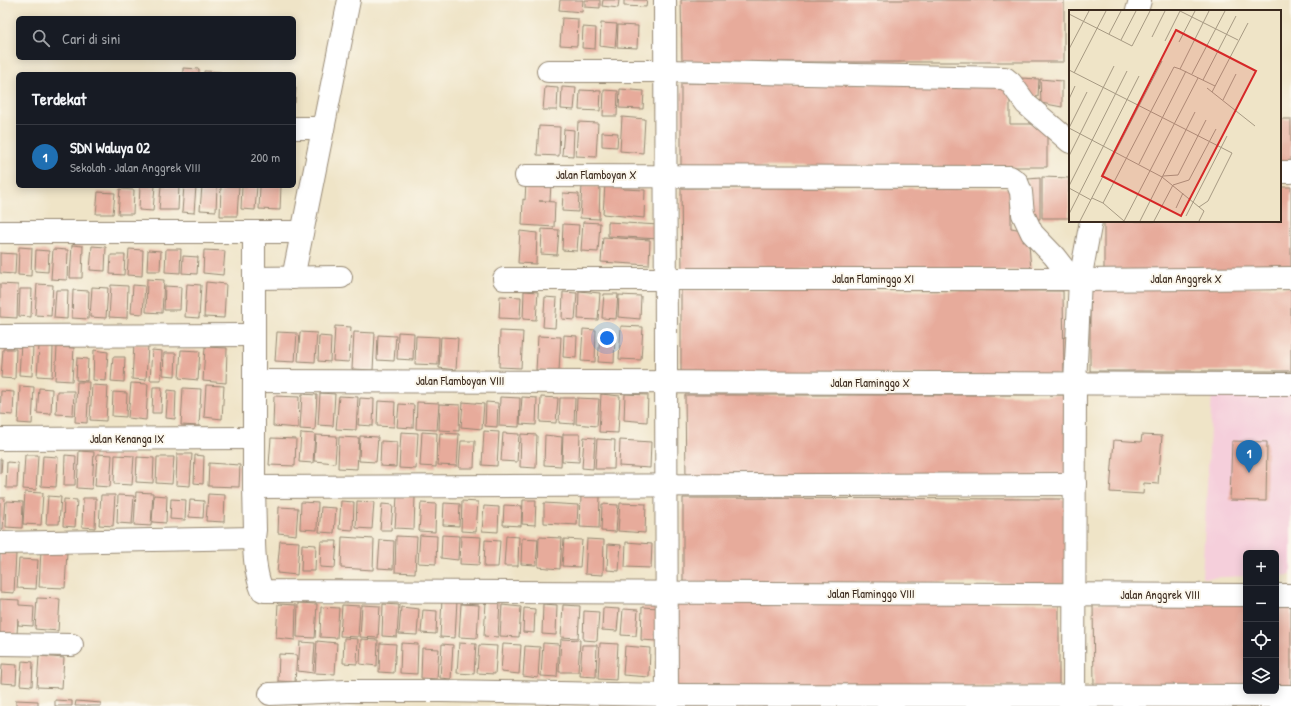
<!DOCTYPE html>
<html lang="id">
<meta charset="utf-8">
<style>
body{margin:0;font-family:"Patrick Hand",sans-serif;background:#242831;color:#f1f3f6}
.controls{position:absolute;right:12px;bottom:12px;display:grid;overflow:hidden;border-radius:6px;box-shadow:0 2px 10px #0003}
.controls button{width:36px;height:36px;display:grid;place-items:center;padding:0;border:0;border-bottom:1px solid #363941;background:#171b24;color:#f1f3f6;font:20px sans-serif}
.you{position:absolute;left:607px;top:338px;width:14px;height:14px;margin:-10px;border:3px solid #fff;border-radius:50%;background:#1a73e8;box-shadow:0 0 0 6px #1a73e833}
.badge{display:grid;place-items:center;width:26px;height:26px;border-radius:50%;background:#1f6fb2;color:#fff;font-size:13px;font-weight:700}
.pin{position:absolute;translate:-50% -33px;filter:drop-shadow(0 1px 2px #0008)}
.pin::after{content:'';position:absolute;top:21px;width:14px;height:12px;background:inherit;clip-path:polygon(0 0,100% 0,50% 100%)}
.list{margin:0;padding:0;list-style:none}
h2{display:flex;justify-content:space-between;align-items:center;height:52px;margin:0;padding:0 16px;font-size:17px}
h2 small{font-size:13px;font-weight:400;color:#9ea1a6}
.list li{display:grid;grid-template-columns:26px 1fr auto;gap:12px;align-items:center;box-sizing:border-box;height:64px;padding:0 16px;border-top:1px solid #363941}
.list b{display:block;font-size:15px;white-space:nowrap}
.list p{margin:0;font-size:13px;white-space:nowrap;color:#9ea1a6}
.list em{font-size:13px;font-style:normal;color:#9ea1a6}
.icon{flex:none;width:22px;height:22px;fill:none;stroke:currentColor;stroke-width:2;stroke-linecap:round;stroke-linejoin:round}
.map{position:relative;flex:none;width:1291px;height:706px;overflow:hidden}
.search{position:absolute;background:#171b24;box-shadow:0 2px 10px #0003;left:16px;top:16px;width:280px;height:44px;display:flex;align-items:center;gap:10px;box-sizing:border-box;padding:0 14px;border-radius:6px;color:#9ea1a6;font-size:15px}
.panel{position:absolute;background:#171b24;box-shadow:0 2px 10px #0003;left:16px;top:72px;width:280px;height:116px;border-radius:6px}
.map>svg:first-child{display:block}
.built{fill:#f5cfdb}
.building{fill:#e7ab9b}
.lines{fill:none;stroke-linecap:round;stroke-linejoin:round}
.minor-casing{stroke:#958772;stroke-width:24}
.minor{stroke:#fff;stroke-width:22}
.labels{text-anchor:middle;stroke-width:4;stroke-linejoin:round;paint-order:stroke}
.street-label{font-size:12px;fill:#3b2a1e;stroke:#fbf7ec}
.inset-road{fill:none;stroke:#a79a83;stroke-width:1}
.view{fill:#d62828;fill-opacity:0.15;stroke:#d62828;stroke-width:2}
.inset-edge{fill:none;stroke:#3b2a1e;stroke-width:2}
</style>
<div class="map">
<svg width="1291" height="706" viewBox="0 0 1291 706">
<rect width="100%" height="100%" fill="#fbf7ec"/>
<filter id="ink" filterUnits="userSpaceOnUse"><feTurbulence type="fractalNoise" baseFrequency=".025" numOctaves="2"/><feDisplacementMap in="SourceGraphic" scale="8" xChannelSelector="R" yChannelSelector="G"/><feConvolveMatrix kernelMatrix="1 2 1 2 8 2 1 2 1" color-interpolation-filters="sRGB"/></filter>
<filter id="wash" filterUnits="userSpaceOnUse"><feTurbulence type="fractalNoise" baseFrequency=".012" numOctaves="4" result="noise"/><feDisplacementMap in="SourceGraphic" scale="16" xChannelSelector="R" yChannelSelector="G"/><feGaussianBlur stdDeviation="0.9" result="paint"/><feColorMatrix in="noise" values="0 0 0 0 0 0 0 0 0 0 0 0 0 0 0 0 0 1.4 0 .05"/><feComposite in="paint" operator="in"/></filter>
<g filter="url(#wash)">
<rect width="100%" height="100%" fill="#efe4c7"/>
<polygon class="built" points="1212,392 1291,393 1291,575 1276,576 1276,553 1246,553 1246,576 1202,578"/>
<g id="blocks">
<g class="building">
<polygon points="560,0 583,0 582,12 559,10"/>
<polygon points="585,0 600,0 600,8 585,7"/>
<polygon points="603,0 619,0 618,8 602,6"/>
<polygon points="624,0 647,0 646,7 624,6"/>
<polygon points="681,0 1064,0 1064,62 682,62"/>
<polygon points="562,18 578,19 577,46 560,45"/>
<polygon points="601,23 617,24 615,48 600,46"/>
<polygon points="618,25 638,26 637,48 617,47"/>
<polygon points="583,27 596,28 595,49 582,48"/>
<polygon points="183,68 199,69 199,74 183,74"/>
<polygon points="204,71 221,72 221,74 204,74"/>
<polygon points="1021,78 1039,79 1038,97 1020,95"/>
<polygon points="1040,79 1062,81 1062,107 1041,103"/>
<polygon points="681,83 1010,83 1010,124 1036,124 1047,126 1047,167 681,167"/>
<polygon points="545,87 558,88 557,110 543,110"/>
<polygon points="562,87 576,88 574,110 561,109"/>
<polygon points="294,88 296,88 295,103 294,103"/>
<polygon points="620,89 644,91 643,109 619,108"/>
<polygon points="580,90 601,91 600,111 579,110"/>
<polygon points="604,90 618,91 617,116 603,116"/>
<polygon points="622,117 645,119 643,153 620,151"/>
<rect x="1280" y="119" width="11" height="44"/>
<polygon points="578,122 598,123 596,157 576,156"/>
<polygon points="539,126 560,127 559,156 537,155"/>
<polygon points="564,129 574,130 573,156 562,155"/>
<polygon points="602,132 618,133 617,147 602,146"/>
<polygon points="1042,177 1069,178 1069,218 1042,218"/>
<polygon points="1040,178 1040,219 1028,219 1028,179"/>
<polygon points="526,182 551,183 550,201 539,201 555,202 554,227 522,225 523,199 525,200"/>
<polygon points="605,184 623,185 623,189 645,190 644,218 603,214"/>
<polygon points="140,186 155,186 153,211 139,210"/>
<polygon points="161,186 179,186 178,210 159,210"/>
<polygon points="184,186 196,186 194,213 182,212"/>
<polygon points="202,186 217,186 216,211 200,210"/>
<polygon points="221,186 239,186 237,216 220,216"/>
<polygon points="242,186 257,186 255,210 241,209"/>
<polygon points="260,186 281,186 280,210 259,209"/>
<polygon points="582,186 600,187 599,219 580,218"/>
<polygon points="1280,187 1291,187 1291,272 1104,271 1104,221 1280,221"/>
<polygon points="681,188 1011,188 1011,228 1028,231 1031,270 682,272"/>
<polygon points="120,189 134,190 133,214 118,214"/>
<polygon points="98,192 115,193 113,214 96,214"/>
<polygon points="563,193 579,194 578,212 562,211"/>
<polygon points="583,222 600,223 598,252 581,251"/>
<polygon points="608,222 659,225 659,239 608,236"/>
<polygon points="563,224 579,225 577,251 562,250"/>
<polygon points="542,229 559,230 557,255 541,254"/>
<polygon points="520,231 537,233 536,264 518,263"/>
<polygon points="603,237 650,240 649,265 601,262"/>
<polygon points="72,245 83,246 82,278 70,278"/>
<polygon points="92,246 106,247 105,271 90,270"/>
<polygon points="19,247 32,248 31,276 18,275"/>
<polygon points="53,249 68,250 67,280 51,279"/>
<polygon points="129,249 143,250 142,276 127,275"/>
<polygon points="166,249 181,249 180,273 165,272"/>
<polygon points="36,250 49,251 48,272 35,271"/>
<polygon points="148,250 161,251 160,271 147,271"/>
<polygon points="204,250 225,251 223,275 203,273"/>
<polygon points="0,253 16,254 15,274 0,273"/>
<polygon points="111,255 125,255 124,275 110,274"/>
<polygon points="183,256 198,257 197,274 182,273"/>
<polygon points="147,279 164,280 162,313 146,312"/>
<polygon points="206,282 226,284 224,318 204,317"/>
<polygon points="0,284 18,285 17,318 0,317"/>
<polygon points="37,284 53,285 51,316 35,315"/>
<polygon points="187,284 201,285 199,318 185,317"/>
<polygon points="111,285 128,286 127,318 109,317"/>
<polygon points="133,285 145,286 143,314 131,313"/>
<polygon points="165,286 181,287 180,310 164,310"/>
<polygon points="92,287 108,288 106,318 90,317"/>
<rect x="1090" y="287" width="201" height="84"/>
<polygon points="20,289 32,289 31,317 19,316"/>
<polygon points="56,290 68,290 67,319 54,318"/>
<polygon points="73,290 89,291 88,319 72,318"/>
<polygon points="681,290 1063,291 1064,375 681,375"/>
<polygon points="524,291 538,292 536,320 523,319"/>
<polygon points="579,291 600,293 598,320 578,319"/>
<polygon points="563,292 577,293 575,320 562,319"/>
<polygon points="604,294 618,294 616,319 602,318"/>
<polygon points="619,295 641,296 640,319 618,317"/>
<polygon points="500,296 521,297 520,319 499,318"/>
<polygon points="545,297 557,298 555,328 543,327"/>
<polygon points="335,326 351,327 349,362 333,361"/>
<polygon points="621,326 643,327 641,360 619,359"/>
<polygon points="583,329 596,330 595,362 581,361"/>
<polygon points="500,331 523,332 521,368 499,367"/>
<polygon points="277,332 297,333 295,362 275,361"/>
<polygon points="300,332 317,333 315,362 298,361"/>
<polygon points="354,332 375,333 373,370 352,369"/>
<polygon points="398,332 414,333 413,360 397,359"/>
<polygon points="600,334 615,334 614,363 598,362"/>
<polygon points="378,335 396,336 394,361 377,360"/>
<polygon points="564,335 577,336 576,358 563,357"/>
<polygon points="319,336 331,337 330,362 318,361"/>
<polygon points="416,336 439,337 438,365 415,364"/>
<polygon points="538,336 561,337 559,371 536,370"/>
<polygon points="441,337 458,338 456,370 439,368"/>
<polygon points="21,343 33,344 32,376 19,375"/>
<polygon points="134,344 148,345 146,380 132,379"/>
<polygon points="39,346 53,347 52,377 37,376"/>
<polygon points="57,347 74,348 72,381 55,380"/>
<polygon points="205,347 227,348 226,383 203,381"/>
<polygon points="3,349 16,349 15,379 1,378"/>
<polygon points="94,350 108,352 106,381 93,380"/>
<polygon points="152,350 162,351 161,380 150,380"/>
<polygon points="181,350 200,351 198,380 179,378"/>
<polygon points="164,353 176,353 175,376 163,375"/>
<polygon points="113,357 125,357 124,382 111,381"/>
<polygon points="77,358 88,359 87,381 76,380"/>
<polygon points="77,382 89,382 87,423 75,422"/>
<polygon points="131,383 148,384 146,420 128,418"/>
<polygon points="92,385 108,386 106,421 90,420"/>
<polygon points="206,385 224,386 222,419 204,417"/>
<polygon points="20,386 34,387 32,424 18,423"/>
<polygon points="153,387 162,387 161,413 152,413"/>
<polygon points="39,388 52,389 51,414 37,413"/>
<polygon points="183,388 201,389 199,426 181,425"/>
<polygon points="168,390 176,391 175,419 166,418"/>
<polygon points="1,391 14,392 13,415 0,414"/>
<polygon points="57,391 74,391 73,415 56,414"/>
<polygon points="113,392 127,393 126,417 112,416"/>
<polygon points="320,393 335,394 333,426 318,425"/>
<polygon points="302,394 317,395 315,430 300,429"/>
<polygon points="601,394 620,396 618,433 599,432"/>
<polygon points="625,394 648,395 647,422 624,420"/>
<polygon points="685,395 1068,395 1068,479 686,479"/>
<polygon points="274,396 299,397 298,428 273,426"/>
<polygon points="339,396 358,397 356,430 336,429"/>
<polygon points="500,397 520,398 519,427 499,426"/>
<polygon points="522,397 537,398 536,425 520,424"/>
<polygon points="541,397 558,398 556,423 540,422"/>
<polygon points="360,398 374,399 373,426 358,425"/>
<polygon points="560,398 575,398 574,424 559,423"/>
<polygon points="577,398 599,399 597,426 576,424"/>
<polygon points="378,401 395,402 394,427 377,426"/>
<polygon points="417,402 439,403 437,430 416,429"/>
<polygon points="463,402 484,404 482,429 461,427"/>
<polygon points="486,402 498,403 497,427 485,426"/>
<polygon points="399,404 414,405 413,428 397,427"/>
<polygon points="440,404 460,405 459,431 439,430"/>
<polygon points="484,431 499,432 497,466 482,465"/>
<polygon points="401,432 418,433 416,469 399,468"/>
<polygon points="422,432 437,433 436,467 420,466"/>
<polygon points="301,433 315,434 313,463 299,462"/>
<polygon points="440,433 459,434 457,466 438,465"/>
<polygon points="503,433 519,434 517,462 501,461"/>
<polygon points="521,434 537,435 536,468 520,467"/>
<polygon points="563,434 580,434 579,462 562,461"/>
<polygon points="316,435 337,436 335,463 314,461"/>
<polygon points="545,435 562,437 561,466 544,465"/>
<polygon points="1142,435 1162,436 1158,484 1144,483 1143,494 1110,492 1114,440 1141,442"/>
<polygon points="360,436 378,437 376,462 359,461"/>
<polygon points="339,437 359,438 357,469 338,468"/>
<polygon points="584,437 595,438 593,469 582,468"/>
<polygon points="271,438 296,439 295,466 269,465"/>
<polygon points="597,439 615,440 614,469 595,469"/>
<polygon points="620,440 651,442 650,468 619,466"/>
<polygon points="381,441 397,442 396,467 380,466"/>
<polygon points="461,441 475,441 474,468 459,468"/>
<polygon points="1232,441 1267,442 1266,501 1230,500"/>
<polygon points="79,451 94,452 92,489 77,488"/>
<polygon points="97,454 112,455 110,487 95,486"/>
<polygon points="177,454 192,454 190,486 176,485"/>
<polygon points="25,455 38,455 36,490 23,489"/>
<polygon points="65,455 76,456 75,485 64,485"/>
<polygon points="115,455 134,456 132,485 114,484"/>
<polygon points="195,455 204,456 203,484 194,483"/>
<polygon points="43,456 58,457 56,487 41,486"/>
<polygon points="137,457 154,458 153,483 136,482"/>
<polygon points="157,457 174,457 172,484 156,483"/>
<polygon points="0,459 2,459 1,473 0,473"/>
<polygon points="7,462 18,463 17,488 6,488"/>
<polygon points="209,463 240,465 239,487 208,486"/>
<polygon points="25,492 43,493 41,525 23,524"/>
<polygon points="136,492 153,493 151,526 134,525"/>
<polygon points="208,494 225,495 224,522 206,521"/>
<polygon points="101,495 115,495 113,526 99,525"/>
<polygon points="118,495 134,496 132,524 117,523"/>
<polygon points="154,495 167,496 166,523 152,522"/>
<polygon points="581,495 600,496 599,528 580,527"/>
<polygon points="48,496 61,497 59,524 46,524"/>
<polygon points="397,496 415,497 414,529 395,528"/>
<polygon points="0,498 5,498 3,529 0,529"/>
<polygon points="83,498 96,498 95,528 82,527"/>
<polygon points="683,498 1065,499 1066,583 683,583"/>
<polygon points="64,499 77,500 75,527 63,526"/>
<polygon points="171,499 186,500 185,520 170,519"/>
<polygon points="190,500 204,501 203,518 189,517"/>
<polygon points="523,500 536,500 535,525 522,524"/>
<polygon points="7,501 23,502 22,528 6,527"/>
<polygon points="341,501 354,502 353,530 339,529"/>
<polygon points="357,501 374,502 372,529 356,528"/>
<polygon points="462,501 478,502 476,532 461,531"/>
<polygon points="301,502 318,503 317,530 300,529"/>
<polygon points="421,503 436,504 435,532 419,531"/>
<polygon points="444,503 460,504 459,526 443,525"/>
<polygon points="544,503 578,505 577,525 544,523"/>
<polygon points="620,503 646,504 645,533 618,531"/>
<polygon points="382,504 393,505 391,530 380,530"/>
<polygon points="602,504 618,505 616,532 601,531"/>
<polygon points="504,505 522,506 521,526 503,525"/>
<polygon points="484,506 499,507 498,532 482,531"/>
<polygon points="279,507 298,508 296,535 278,533"/>
<polygon points="321,507 336,508 334,533 319,532"/>
<polygon points="420,535 437,536 436,564 418,563"/>
<polygon points="442,535 459,536 458,560 441,558"/>
<polygon points="396,536 417,537 415,573 395,572"/>
<polygon points="461,536 481,537 479,565 460,564"/>
<polygon points="506,536 519,537 518,566 504,566"/>
<polygon points="342,537 374,539 373,570 341,568"/>
<polygon points="539,537 562,538 560,569 538,567"/>
<polygon points="522,538 538,539 536,565 521,564"/>
<polygon points="564,539 582,540 580,567 562,566"/>
<polygon points="587,539 604,540 603,575 585,574"/>
<polygon points="380,540 394,541 393,569 378,568"/>
<polygon points="485,540 500,541 498,567 484,567"/>
<polygon points="280,541 299,542 297,575 277,573"/>
<polygon points="321,541 337,541 335,568 320,567"/>
<polygon points="626,542 652,544 651,568 625,567"/>
<polygon points="302,544 316,545 315,571 301,571"/>
<polygon points="608,544 621,545 619,571 607,570"/>
<polygon points="41,550 67,551 65,588 39,587"/>
<polygon points="0,553 16,554 14,593 0,592"/>
<polygon points="19,559 38,560 36,589 17,588"/>
<polygon points="37,598 60,599 58,631 35,629"/>
<polygon points="0,599 19,600 19,605 34,606 33,626 18,625 18,619 17,634 0,633"/>
<polygon points="442,599 457,600 455,638 440,637"/>
<polygon points="486,602 500,602 498,637 484,636"/>
<polygon points="676,602 1059,603 1059,687 676,687"/>
<polygon points="298,603 317,604 315,638 297,637"/>
<polygon points="1093,603 1246,603 1246,687 1094,687"/>
<rect x="1276" y="603" width="15" height="84"/>
<polygon points="278,604 296,605 295,640 276,638"/>
<polygon points="383,604 399,605 397,637 382,636"/>
<polygon points="461,604 479,605 477,638 459,637"/>
<polygon points="543,604 557,605 556,635 542,634"/>
<polygon points="342,605 360,606 358,637 340,636"/>
<polygon points="362,605 380,606 378,638 360,637"/>
<polygon points="502,605 521,607 519,637 500,636"/>
<polygon points="563,605 580,606 578,638 561,637"/>
<polygon points="321,607 339,608 337,638 320,637"/>
<polygon points="401,607 419,609 417,635 399,634"/>
<polygon points="642,607 659,608 657,641 641,640"/>
<polygon points="524,608 535,609 534,633 523,632"/>
<polygon points="603,608 619,609 617,631 602,630"/>
<polygon points="623,609 638,610 636,636 621,635"/>
<polygon points="423,610 437,611 436,634 421,633"/>
<polygon points="584,611 599,612 597,641 583,640"/>
<polygon points="344,638 358,639 357,664 343,663"/>
<polygon points="361,639 378,640 377,666 360,664"/>
<polygon points="561,639 580,640 578,672 559,672"/>
<polygon points="317,641 337,643 335,674 315,673"/>
<polygon points="300,642 315,643 313,673 298,671"/>
<polygon points="380,643 396,644 394,673 379,672"/>
<polygon points="401,643 418,644 417,674 400,673"/>
<polygon points="459,643 476,644 474,674 457,673"/>
<polygon points="543,643 559,644 557,677 541,676"/>
<polygon points="600,643 618,644 616,680 598,679"/>
<polygon points="442,644 453,645 451,679 440,678"/>
<polygon points="503,644 521,645 519,674 501,672"/>
<polygon points="479,645 497,646 495,674 477,673"/>
<polygon points="582,645 597,645 596,677 580,676"/>
<polygon points="525,646 540,647 538,678 523,676"/>
<polygon points="625,646 650,648 649,677 623,675"/>
<polygon points="422,648 439,649 437,679 421,678"/>
<polygon points="279,654 297,655 295,682 278,681"/>
<polygon points="39,656 64,658 62,688 37,687"/>
<polygon points="22,661 33,662 32,686 20,685"/>
<polygon points="2,664 17,665 16,684 1,683"/>
<polygon points="16,700 38,701 38,706 16,706"/>
<polygon points="55,700 72,701 72,706 55,706"/>
<polygon points="76,701 101,703 101,706 75,706"/>
</g>
</g>
</g>
<g filter="url(#ink)">
<use href="#blocks" fill-opacity="0" stroke="#958772" stroke-width="1"/>
<g class="lines">
<g class="minor-casing">
<g id="minor">
<polyline points="665,0 667,706"/>
<polyline points="1137,11 1140,0"/>
<polyline points="548,71 665,71 1005,78 1011,83 1026,104 1070,142"/>
<polyline points="294,128 323,128"/>
<polyline points="1280,172 1291,172"/>
<polyline points="526,176 1010,177 1017,182 1021,192 1023,214 1032,233 1054,256 1072,279"/>
<polyline points="0,232 302,232"/>
<polyline points="254,278 341,277"/>
<polyline points="293,278 349,0"/>
<polyline points="504,279 1072,279 1080,280 1291,278"/>
<polyline points="0,336 254,335"/>
<polyline points="254,381 1291,384"/>
<polyline points="0,439 254,438"/>
<polyline points="254,487 1075,484"/>
<path d="M254 538C254 556 255 573 262 590L264 591 1246 595"/>
<polyline points="0,543 254,538 255,530 254,487 254,232"/>
<polyline points="1276,595 1291,595"/>
<polyline points="0,644 72,645"/>
<polyline points="270,694 348,691 442,691 667,695 1291,696"/>
<polyline points="1074,706 1075,383 1080,280 1091,221"/>
</g>
</g>
<use href="#minor" class="minor"/>
</g>
</g>
<g class="labels">
<g class="street-label">
<text x="596" y="179">Jalan Flamboyan X</text>
<text x="873" y="283">Jalan Flaminggo XI</text>
<text x="1186" y="283">Jalan Anggrek X</text>
<text x="460" y="385">Jalan Flamboyan VIII</text>
<text x="870" y="387">Jalan Flaminggo X</text>
<text x="127" y="443">Jalan Kenanga IX</text>
<text x="871" y="598">Jalan Flaminggo VIII</text>
<text x="1160" y="599">Jalan Anggrek VIII</text>
</g>
</g>
<g transform="translate(1069 10)">
<rect width="212" height="212" fill="#efe4c7"/>
<path class="inset-road" d="M111 1 169 30M140 1 111 59 146 76M0 4 63 36 81 1M40 24 52 1M83 27 96 1M52 30 67 1M96 31 111 1M110 32 126 1M0 39 20 1M0 60 163 143 139 191 130 197M5 63 37 1M123 64 156 1M134 70 167 6M138 78 186 116M143 82 179 13M0 89 6 76M154 90 167 64M0 118 93 167 135 201 130 211M0 118 18 82M0 146 45 56M70 154 117 61M94 166 109 165 137 110M0 176 58 61M0 178 22 190M23 188 34 193 55 211M34 193 105 57 111 59M107 198 114 183M0 204 70 66M117 206 158 126M11 211 93 51M55 211 129 68M71 211 126 102M85 211 104 175 120 170 147 119"/>
<path class="view" d="M107 20 187 61 112 206 33 166Z"/>
<rect width="212" height="212" class="inset-edge"/>
</g>
</svg>
<div class="controls">
<button>+</button>
<button>−</button>
<button><svg class="icon" aria-label="locate" viewBox="0 0 24 24"><circle cx="12" cy="12" r="6"/><path d="M12 2v4M12 18v4M2 12h4M18 12h4"/></svg></button>
<button><svg class="icon" aria-label="layers" viewBox="0 0 24 24"><path d="M12 4l9 5-9 5-9-5zM3 14l9 5 9-5"/></svg></button>
</div>
<div class="you"></div>
<div class="pin badge" style="left:1249px;top:473px">1</div>
<div class="search"><svg class="icon" aria-label="search" viewBox="0 0 24 24"><circle cx="10" cy="10" r="6"/><path d="M15 15l6 6"/></svg>Cari di sini</div>
<section class="panel">
<h2>Terdekat<small></small></h2>
<ul class="list">
<li><span class="badge">1</span><div><b>SDN Waluya 02</b><p>Sekolah · Jalan Anggrek VIII</p></div><em>200 m</em></li>
</ul>
</section>
</div>
